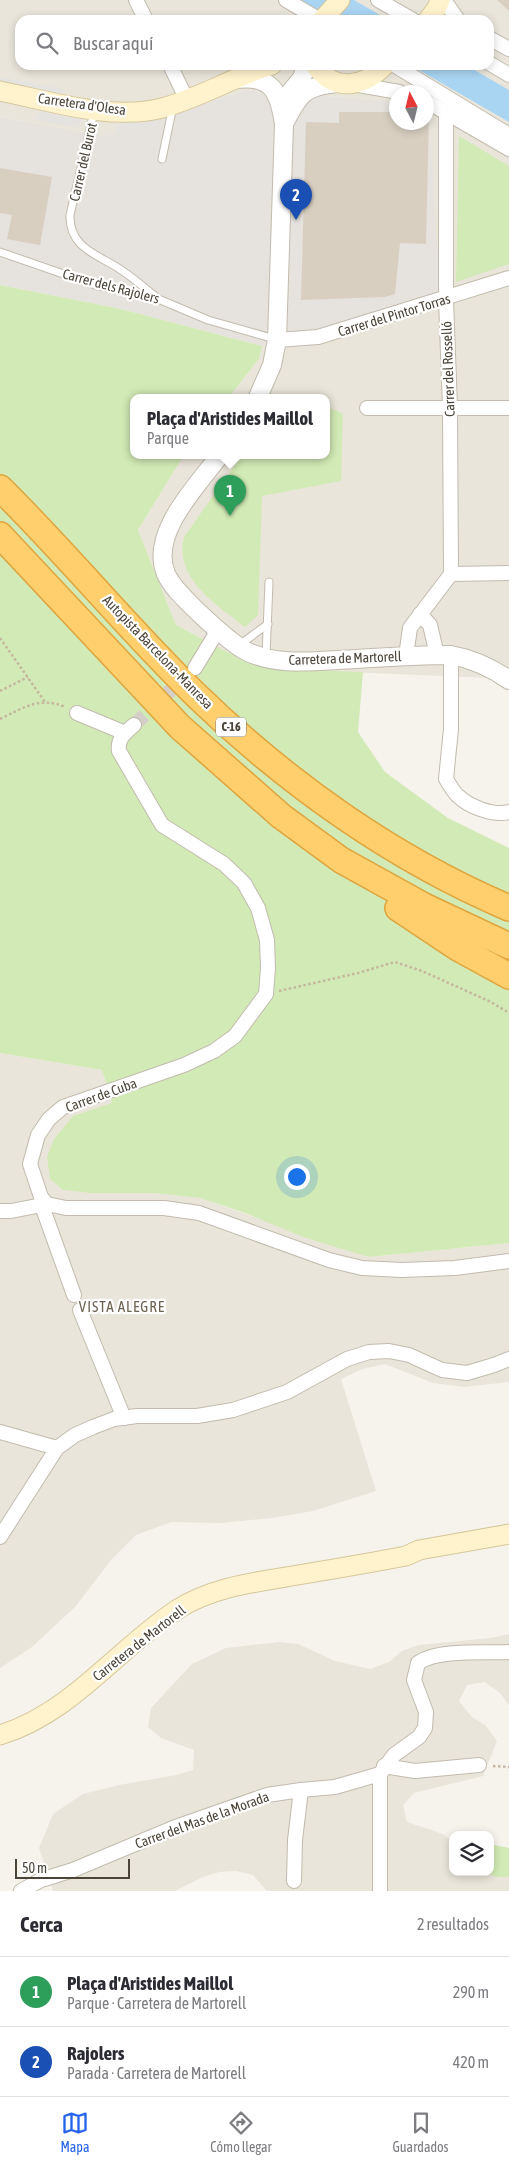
<!DOCTYPE html>
<html lang="es">
<meta charset="utf-8">
<style>
body{margin:0;font-family:"Asap Condensed",sans-serif;background:#f7f7f7;color:#2b2b33}
.controls{position:absolute;right:15px;bottom:15px;display:grid;overflow:hidden;border-radius:10px;box-shadow:0 2px 8px #0003}
.controls button{width:45px;height:45px;display:grid;place-items:center;padding:0;border:0;border-bottom:1px solid #e1e1e2;background:#fff;color:#2b2b33;font:25px sans-serif}
.compass{position:absolute;left:389px;top:85px;width:45px;height:45px;border-radius:50%;background:#fff;box-shadow:0 2px 8px #0003;rotate:353deg}
.scale{position:absolute;left:15px;bottom:12px;width:115px;box-sizing:border-box;padding-left:5px;border:2px solid #4b4439;border-top:0;font-size:14px;line-height:18px;white-space:nowrap;color:#4b4439;-webkit-text-stroke:4px #fff;paint-order:stroke}
.you{position:absolute;left:296px;top:1176px;width:18px;height:18px;margin:-12px;border:4px solid #fff;border-radius:50%;background:#1a73e8;box-shadow:0 0 0 8px #1a73e833}
.badge{display:grid;place-items:center;width:32px;height:32px;border-radius:50%;background:#2563eb;color:#fff;font-size:16px;font-weight:700}
.pin{position:absolute;translate:-50% -41px;filter:drop-shadow(0 1px 2px #0008)}
.pin::after{content:'';position:absolute;top:26px;width:18px;height:15px;background:inherit;clip-path:polygon(0 0,100% 0,50% 100%)}
.popup{position:absolute;left:130px;top:394px;width:200px;height:65px;box-sizing:border-box;display:grid;place-content:center;border-radius:10px;background:#fff;filter:drop-shadow(0 1px 4px #0005);font-size:16px;white-space:nowrap;color:#7c7c81}
.popup b{font-size:19px;color:#2b2b33}
.popup::after{content:'';position:absolute;left:50%;top:100%;margin-left:-10px;border:10px solid transparent;border-top-color:#fff}
.list{margin:0;padding:0;list-style:none}
h2{display:flex;justify-content:space-between;align-items:center;height:65px;margin:0;padding:0 20px;font-size:21px}
h2 small{font-size:16px;font-weight:400;color:#7c7c81}
.list li{display:grid;grid-template-columns:32px 1fr auto;gap:15px;align-items:center;box-sizing:border-box;height:70px;padding:0 20px;border-top:1px solid #e1e1e2}
.list b{display:block;font-size:19px;white-space:nowrap}
.list p{margin:0;font-size:16px;white-space:nowrap;color:#7c7c81}
.list em{font-size:16px;font-style:normal;color:#7c7c81}
.icon{flex:none;width:28px;height:28px;fill:none;stroke:currentColor;stroke-width:2;stroke-linecap:round;stroke-linejoin:round}
.map{position:relative;flex:none;width:509px;height:1891px;overflow:hidden}
.search{position:absolute;background:#fff;box-shadow:0 2px 8px #0003;left:15px;right:15px;top:15px;height:55px;display:flex;align-items:center;gap:12px;box-sizing:border-box;padding:0 18px;border-radius:15px;color:#7c7c81;font-size:19px}
.sheet{height:205px;background:#fff}
nav{display:flex;justify-content:space-around;align-items:center;box-sizing:border-box;height:70px;border-top:1px solid #e1e1e2;background:#fff;font-size:14px;color:#7c7c81}
nav a{display:grid;justify-items:center;gap:2px}
nav .on{color:#2563eb}
.map>svg:first-child{display:block}
.residential{fill:#eae5da}
.industrial{fill:#e6e2dd}
.green{fill:#d2eab5}
.parking{fill:#e5e3e0}
.water{fill:#a9d4f2}
.building{fill:#d8cfc1}
.lines{fill:none;stroke-linecap:round;stroke-linejoin:round}
.minor-tunnel{stroke:#d4d0c8;stroke-width:14;stroke-dasharray:14 7;stroke-linecap:butt}
.service-casing{stroke:#c2bbae;stroke-width:9}
.minor-casing{stroke:#c2bbae;stroke-width:16}
.tertiary-casing{stroke:#c2bbae;stroke-width:20}
.secondary-casing{stroke:#d6c79b;stroke-width:21}
.motorway-casing{stroke:#e0a43c;stroke-width:28}
.path{stroke:#c4b79f;stroke-width:2.5;stroke-dasharray:2.5 2.5;stroke-linecap:butt}
.service{stroke:#fff;stroke-width:7}
.minor{stroke:#fff;stroke-width:14}
.tertiary{stroke:#fff;stroke-width:18}
.secondary{stroke:#fff3cd;stroke-width:19}
.motorway{stroke:#ffcf6e;stroke-width:25}
.labels{text-anchor:middle;stroke-width:4.5;stroke-linejoin:round;paint-order:stroke}
.shield{fill:#fff;stroke:#817c74;stroke-width:1}
.shield-label{font-size:12px;font-weight:bold;fill:#4b4439}
.street-label{font-size:14px;fill:#4b4439;stroke:#fff}
.neighbourhood-label{font-size:15px;letter-spacing:1px;fill:#6e6250;stroke:#fff}
</style>
<div class="map">
<svg width="509" height="1891" viewBox="0 0 509 1891">
<rect width="100%" height="100%" fill="#f6f3ec"/>
<g class="residential">
<polygon points="0,0 297,0 332,20 20,20 20,65 410,65 509,122 509,685 489,678 278,669 248,663 176,625 138,530 184,455 326,455 326,397 229,397 259,359 262,346 439,297 429,112 438,105 427,104 426,92 396,92 396,101 246,90 105,136 0,117"/>
<polygon points="354,0 509,0 509,90 466,65 489,65 489,20 389,20"/>
<polygon points="0,1053 102,1070 112,1104 73,1116 91,1193 154,1193 200,1198 369,1257 509,1243 509,1382 464,1387 433,1383 385,1364 362,1369 341,1379 376,1491 313,1511 272,1518 220,1523 171,1522 136,1535 112,1559 75,1607 32,1647 0,1668"/>
<polygon points="509,1634 509,1705 500,1693 485,1682 467,1685 459,1701 471,1716 486,1726 497,1741 483,1776 414,1793 403,1805 407,1822 443,1834 453,1842 453,1872 509,1872 509,1891 267,1891 253,1875 236,1871 219,1872 203,1877 175,1891 53,1891 39,1848 53,1814 83,1794 119,1785 176,1775 193,1770 194,1750 161,1738 148,1727 151,1708 192,1664 226,1648 279,1642 298,1644 335,1661 370,1669 389,1662 402,1651 419,1645 491,1638"/>
</g>
<polygon class="industrial" points="246,90 396,101 396,122 426,122 427,104 438,105 429,112 440,297 262,346 121,309 0,285 0,117 105,136"/>
<g class="green">
<polygon points="459,136 509,166 509,264 456,282"/>
<polygon points="0,285 121,309 262,346 259,359 229,397 134,397 134,455 184,455 138,530 176,625 248,663 278,669 363,672 358,732 385,772 448,818 509,848 509,1243 369,1257 306,1238 245,1213 200,1198 154,1193 91,1193 63,1190 50,1179 47,1157 54,1139 73,1116 112,1103 102,1070 0,1053"/>
<path d="M326 406 343 414 341 481 262 496 258 615 245 627C216 604 174 579 184 537L242 455H326Z"/>
<polygon points="490,1844 509,1848 509,1877 496,1877 486,1872 490,1872"/>
</g>
<g class="parking">
<polygon points="0,77 63,89 62,94 0,82"/>
<polygon points="40,111 82,119 77,128 35,120"/>
<polygon points="159,120 155,133 115,132 121,121"/>
</g>
<g class="water">
<polygon points="297,0 354,0 389,20 332,20"/>
<polygon points="410,65 466,65 509,90 509,122"/>
</g>
<g class="building">
<polygon points="497,0 509,0 509,11"/>
<polygon points="339,112 396,112 396,122 426,122 426,112 429,112 426,244 400,243 395,294 385,297 301,300 306,122 339,123"/>
<polygon points="0,168 52,177 40,245 7,239 12,215 0,213"/>
</g>
<g class="lines">
<polyline class="minor-tunnel" points="134,725 185,677"/>
<g class="service-casing">
<g id="service">
<path d="M94 112 70 215C69 250 101 255 124 272 135 279 145 289 155 296"/>
<polyline points="162,159 173,106"/>
<polyline points="0,252 98,286 156,298 208,320 275,339"/>
<polyline points="238,646 268,624"/>
<polyline points="266,656 269,582"/>
</g>
</g>
<g class="minor-casing">
<g id="minor">
<polyline points="136,0 146,20"/>
<polyline points="286,0 320,20"/>
<polyline points="378,0 413,20"/>
<polyline points="444,0 458,20"/>
<polyline points="489,38 509,49"/>
<polyline points="489,63 509,75"/>
<polyline points="170,65 186,98"/>
<polyline points="394,65 509,135"/>
<polyline points="353,84 399,92"/>
<polyline points="426,101 509,149"/>
<polyline points="277,340 318,337 509,278"/>
<polyline points="367,408 509,408"/>
<polyline points="451,574 509,573"/>
<polyline points="420,614 430,625 437,655"/>
<path d="M451 655V729L446 779C449 784 453 791 457 795 469 807 493 816 509 812"/>
<polyline points="406,656 410,628 451,574 450,408 446,300 446,113"/>
<polyline points="195,668 218,630"/>
<polyline points="77,713 125,733"/>
<path d="M134 725C126 732 117 738 119 751L162 825 224 864 244 883 258 908 267 940 268 968 266 994 235 1036 214 1051 184 1065 63 1107 49 1119 38 1135 30 1164 41 1197 47 1204 66 1208H164L199 1213 329 1260 362 1268 402 1270 455 1268 509 1261"/>
<polyline points="42,1206 74,1295"/>
<polyline points="0,1211 11,1211 47,1204"/>
<polyline points="80,1310 124,1418"/>
<polyline points="0,1432 57,1448"/>
<polyline points="0,1537 57,1448 75,1435 93,1427 114,1419 137,1416 197,1416 233,1410 287,1392 347,1359 369,1352 389,1351 409,1355 442,1370 467,1373 494,1365 509,1359"/>
<polyline points="384,1766 415,1771 479,1765"/>
<polyline points="294,1881 295,1840 301,1790"/>
<polyline points="21,1891 41,1880 73,1870 178,1826 267,1795 301,1790 335,1787 380,1774"/>
<path d="M380 1891V1774L394 1755 419 1737 425 1728 426 1712 414 1680 418 1663C437 1649 484 1653 509 1652"/>
</g>
</g>
<g class="tertiary-casing">
<g id="tertiary">
<path d="M236 79C272 75 279 91 284 124L277 340 272 365 258 397"/>
<polyline points="284,100 302,78 306,65"/>
<path d="M284 124C299 94 304 86 338 83"/>
<path d="M220 455C198 485 149 533 166 574 172 587 184 598 195 609 210 623 226 639 244 650 277 668 321 660 356 659 388 657 420 655 451 655 472 659 492 668 509 680"/>
</g>
</g>
<g class="secondary-casing">
<g id="secondary">
<polyline points="322,20 340,0"/>
<polyline points="428,20 437,8 440,0"/>
<path d="M315 65C335 93 364 87 385 65"/>
<path d="M0 91C50 101 112 121 162 108 200 98 235 76 272 65"/>
<path d="M0 1735C72 1713 117 1649 178 1609 214 1586 258 1582 298 1575 334 1569 370 1563 406 1556L419 1550 509 1534"/>
</g>
</g>
<g class="motorway-casing">
<g id="motorway">
<path d="M0 488C68 555 129 630 198 697 288 784 394 859 509 908"/>
<polyline points="0,535 180,727 281,816 341,860 424,906 509,946"/>
<polyline points="398,908 458,948 509,976"/>
</g>
</g>
<g class="path">
<polyline points="0,638 45,702"/>
<polyline points="0,691 28,677"/>
<path d="M0 719C23 708 40 696 65 707"/>
<polyline points="279,991 358,973 395,962 422,971 491,1002 509,1013"/>
<polyline points="493,1766 509,1767"/>
</g>
<use href="#service" class="service"/>
<use href="#minor" class="minor"/>
<use href="#tertiary" class="tertiary"/>
<use href="#secondary" class="secondary"/>
<use href="#motorway" class="motorway"/>
</g>
<g class="labels">
<rect class="shield" x="216" y="717.5" width="30" height="19" rx="4"/>
<g class="shield-label">
<text x="231" y="731">C-16</text>
</g>
<g class="street-label">
<text transform="translate(82 104) rotate(8)" y="5">Carretera d'Olesa</text>
<text transform="translate(83 162) rotate(-77)" y="5">Carrer del Burot</text>
<text transform="translate(111 286) rotate(15)" y="5">Carrer dels Rajolers</text>
<text transform="translate(394 315) rotate(-17)" y="5">Carrer del Pintor Torras</text>
<text transform="translate(448 369) rotate(-92)" y="5">Carrer del Rosselló</text>
<text transform="translate(158 652) rotate(46)" y="5">Autopista Barcelona-Manresa</text>
<text transform="translate(345 658) rotate(-2)" y="5">Carretera de Martorell</text>
<text transform="translate(101 1095) rotate(-20)" y="5">Carrer de Cuba</text>
<text transform="translate(139 1643) rotate(-38)" y="5">Carretera de Martorell</text>
<text transform="translate(202 1820) rotate(-20)" y="5">Carrer del Mas de la Morada</text>
</g>
<g class="neighbourhood-label">
<text x="122" y="1312">VISTA ALEGRE</text>
</g>
</g>
</svg>
<div class="controls">
<button><svg class="icon" aria-label="layers" viewBox="0 0 24 24"><path d="M12 4l9 5-9 5-9-5zM3 14l9 5 9-5"/></svg></button>
</div>
<svg class="compass" viewBox="-18 -18 36 36"><path d="M0-13l5 13h-10z" fill="#e53935"/><path d="M0 13l5-13h-10z" fill="#7c7c81"/></svg>
<div class="scale">50 m</div>
<div class="you"></div>
<div class="pin badge" style="left:230px;top:516px;background:#2e9e5b">1</div>
<div class="popup"><b>Plaça d'Aristides Maillol</b>Parque</div>
<div class="pin badge" style="left:296px;top:220px;background:#1a4fb4">2</div>
<div class="search"><svg class="icon" aria-label="search" viewBox="0 0 24 24"><circle cx="10" cy="10" r="6"/><path d="M15 15l6 6"/></svg>Buscar aquí</div>
</div>
<section class="sheet">
<h2>Cerca<small>2 resultados</small></h2>
<ul class="list">
<li><span class="badge" style="background:#2e9e5b">1</span><div><b>Plaça d'Aristides Maillol</b><p>Parque · Carretera de Martorell</p></div><em>290 m</em></li>
<li><span class="badge" style="background:#1a4fb4">2</span><div><b>Rajolers</b><p>Parada · Carretera de Martorell</p></div><em>420 m</em></li>
</ul>
</section>
<nav>
<a class="on"><svg class="icon" aria-label="map" viewBox="0 0 24 24"><path d="M3 6l6-2 6 2 6-2v14l-6 2-6-2-6 2zM9 4v14M15 6v14"/></svg>Mapa</a>
<a><svg class="icon" aria-label="directions" viewBox="0 0 24 24"><path d="M12 3l9 9-9 9-9-9zM9 14v-3h6M13 9l2 2-2 2"/></svg>Cómo llegar</a>
<a><svg class="icon" aria-label="saved" viewBox="0 0 24 24"><path d="M7 4h10v16l-5-4-5 4z"/></svg>Guardados</a>
</nav>
